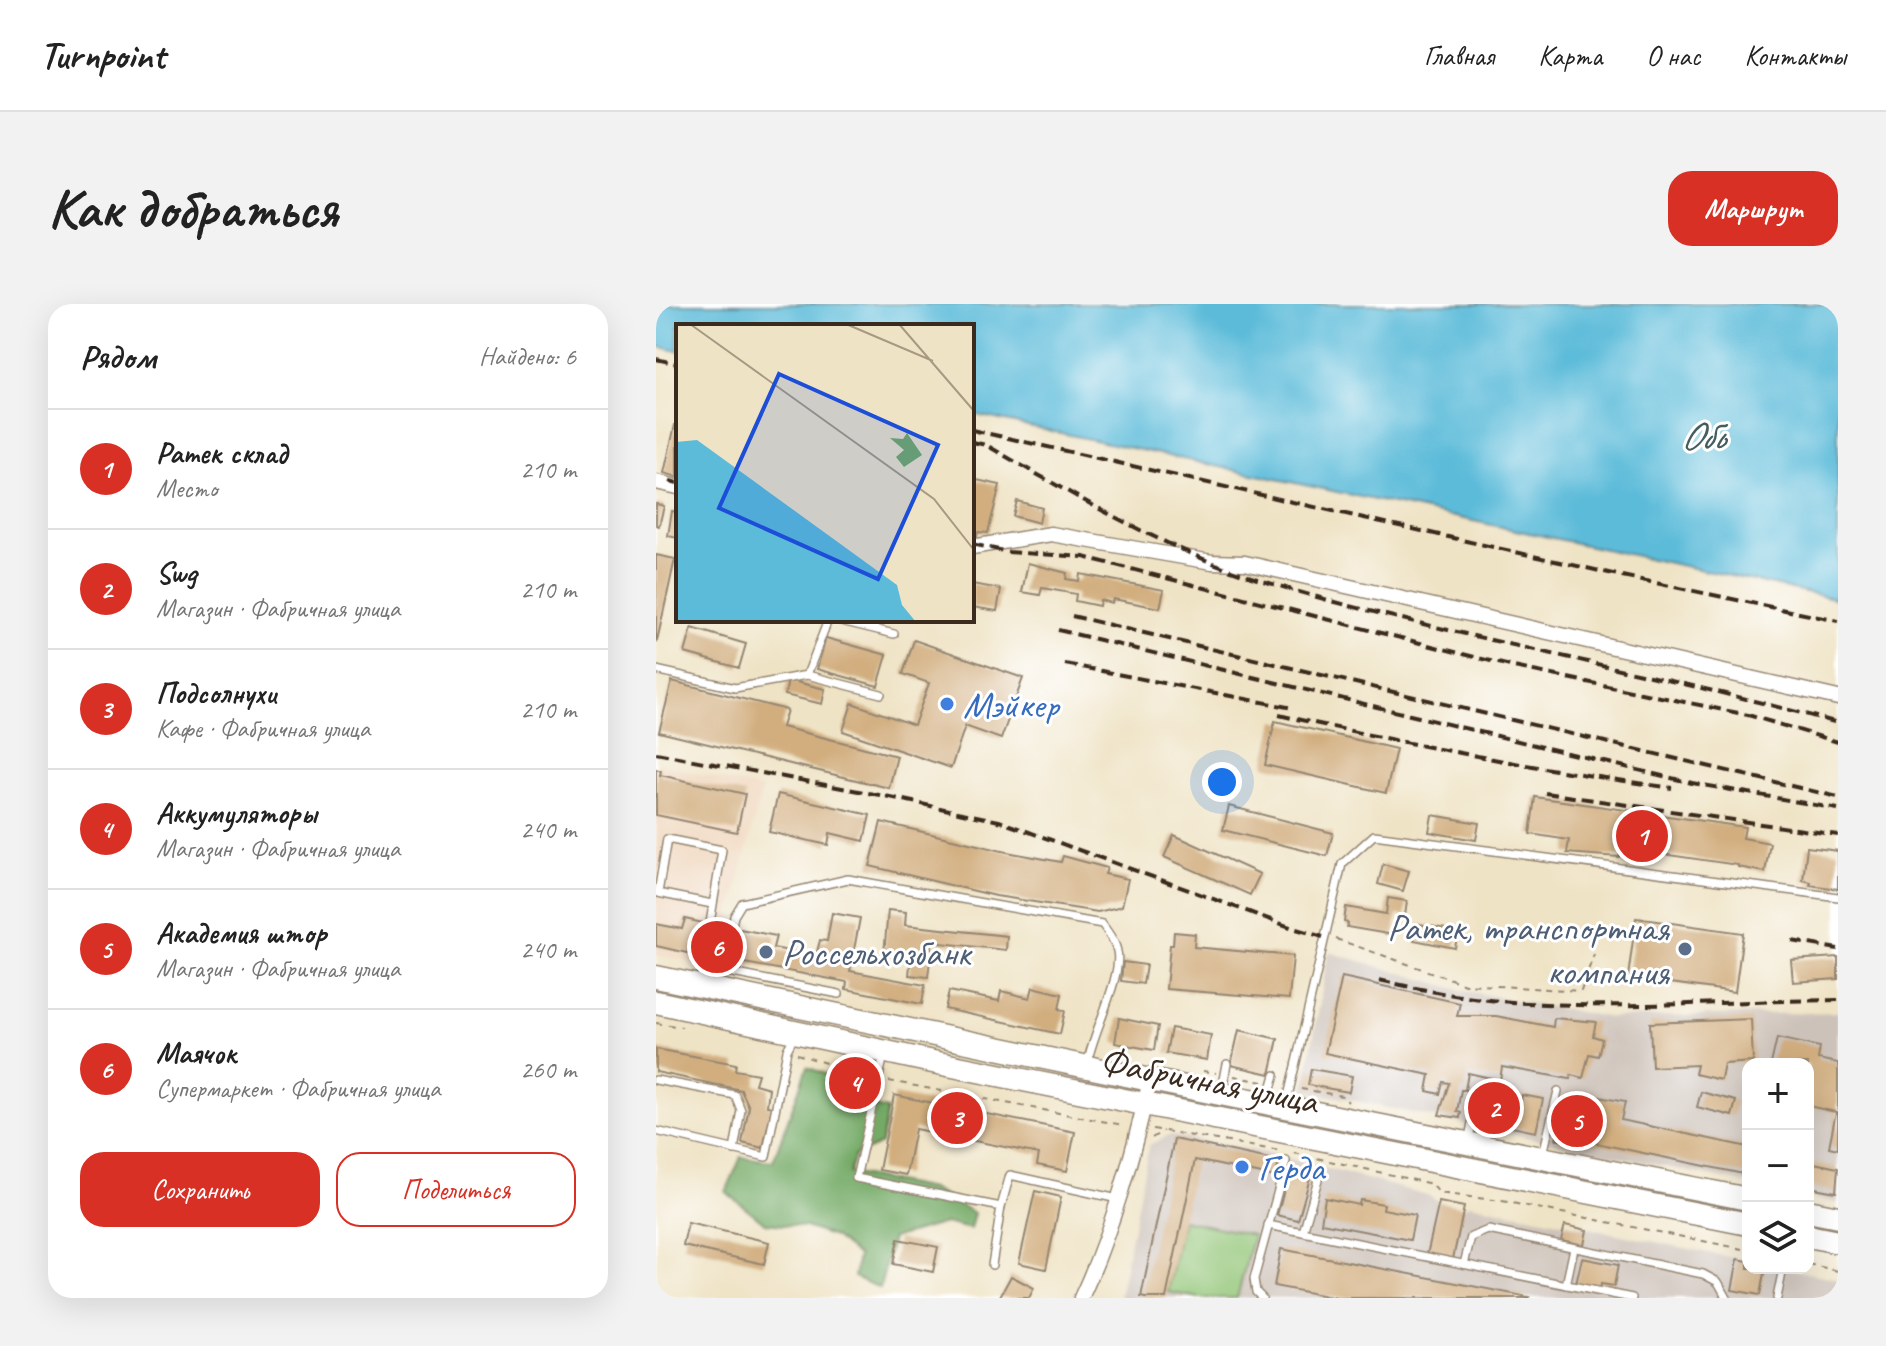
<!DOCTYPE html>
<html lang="ru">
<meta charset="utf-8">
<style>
body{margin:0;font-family:Caveat,sans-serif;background:#f2f2f2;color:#222}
.controls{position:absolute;right:24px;bottom:24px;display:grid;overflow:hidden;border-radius:16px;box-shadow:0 8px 32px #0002}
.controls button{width:72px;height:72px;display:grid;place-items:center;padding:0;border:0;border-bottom:2px solid #e0e0e0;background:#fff;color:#222;font:40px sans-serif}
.you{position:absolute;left:566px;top:478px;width:28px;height:28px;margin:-20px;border:6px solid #fff;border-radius:50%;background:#1a73e8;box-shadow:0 0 0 12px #1a73e833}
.badge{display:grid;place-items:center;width:52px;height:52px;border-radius:50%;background:#d93025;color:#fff;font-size:26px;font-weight:700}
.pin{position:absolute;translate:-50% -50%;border:4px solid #fff;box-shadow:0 2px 8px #0006}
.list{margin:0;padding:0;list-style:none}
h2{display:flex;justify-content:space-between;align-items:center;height:104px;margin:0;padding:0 32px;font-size:34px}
h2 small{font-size:26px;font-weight:400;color:#767676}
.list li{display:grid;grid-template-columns:52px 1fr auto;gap:24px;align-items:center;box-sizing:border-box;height:120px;padding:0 32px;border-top:2px solid #e0e0e0}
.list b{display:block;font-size:30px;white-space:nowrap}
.list p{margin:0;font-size:26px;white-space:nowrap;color:#767676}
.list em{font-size:26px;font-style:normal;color:#767676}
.actions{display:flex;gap:16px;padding:24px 32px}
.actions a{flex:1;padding:18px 0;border:2px solid #d93025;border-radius:24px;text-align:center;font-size:28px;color:#d93025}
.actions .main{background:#d93025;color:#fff}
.icon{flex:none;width:44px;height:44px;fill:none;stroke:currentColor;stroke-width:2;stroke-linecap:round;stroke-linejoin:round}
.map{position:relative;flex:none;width:1182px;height:994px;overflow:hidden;border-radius:24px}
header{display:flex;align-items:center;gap:48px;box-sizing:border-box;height:112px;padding:0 40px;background:#fff;border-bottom:2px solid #e0e0e0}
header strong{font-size:38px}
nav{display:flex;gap:44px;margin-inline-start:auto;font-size:28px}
.intro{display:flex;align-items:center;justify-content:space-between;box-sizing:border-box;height:192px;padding:0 48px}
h1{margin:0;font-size:56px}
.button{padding:20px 36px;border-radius:24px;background:#d93025;color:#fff;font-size:28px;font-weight:700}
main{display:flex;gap:48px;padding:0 48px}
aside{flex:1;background:#fff;border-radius:24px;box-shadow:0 8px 32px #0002}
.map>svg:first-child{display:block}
.built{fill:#efd6bc}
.industrial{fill:#cdc2b9}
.green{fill:#91c475;stroke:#66774a;stroke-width:2}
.forest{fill:#74aa66;stroke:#586a42;stroke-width:2}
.water{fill:#5bbbd9;stroke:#4b727c;stroke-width:2}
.building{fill:#d2ae7f}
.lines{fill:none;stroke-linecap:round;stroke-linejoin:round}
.lane-casing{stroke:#958672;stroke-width:10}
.street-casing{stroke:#958672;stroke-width:17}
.primary-casing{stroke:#958672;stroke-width:25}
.path{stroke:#958672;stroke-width:2;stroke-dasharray:6 6;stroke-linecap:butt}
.lane{stroke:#fff;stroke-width:7}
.street{stroke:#fff;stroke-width:14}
.primary{stroke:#fff;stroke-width:22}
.rail{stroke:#3b2a1e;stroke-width:4;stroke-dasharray:12 6;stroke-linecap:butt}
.shop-dot{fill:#3f7fe0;stroke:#fff;stroke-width:3}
.service-dot{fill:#5c6f8a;stroke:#fff;stroke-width:3}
.labels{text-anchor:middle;stroke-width:6;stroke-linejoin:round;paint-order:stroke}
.shop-label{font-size:38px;fill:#366cbe;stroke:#fff;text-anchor:start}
.service-label{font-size:38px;fill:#4e5e75;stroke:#fff;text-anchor:end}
.street-label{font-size:38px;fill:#3b2a1e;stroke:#fff}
.water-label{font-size:40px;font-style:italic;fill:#465d5f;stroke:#fff}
.inset-road{fill:none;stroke:#a79982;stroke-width:2}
.view{fill:#1d4ed8;fill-opacity:0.15;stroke:#1d4ed8;stroke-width:4}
.inset-edge{fill:none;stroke:#3b2a1e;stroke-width:4}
</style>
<header>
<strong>Turnpoint</strong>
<nav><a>Главная</a><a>Карта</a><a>О нас</a><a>Контакты</a></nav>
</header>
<div class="intro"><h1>Как добраться</h1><a class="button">Маршрут</a></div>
<main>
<aside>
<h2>Рядом<small>Найдено: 6</small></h2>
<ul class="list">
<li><span class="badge">1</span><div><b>Ратек склад</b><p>Место</p></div><em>210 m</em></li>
<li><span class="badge">2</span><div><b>Swg</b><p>Магазин · Фабричная улица</p></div><em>210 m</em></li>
<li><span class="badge">3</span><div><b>Подсолнухи</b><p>Кафе · Фабричная улица</p></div><em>210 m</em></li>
<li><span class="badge">4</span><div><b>Аккумуляторы</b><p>Магазин · Фабричная улица</p></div><em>240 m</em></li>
<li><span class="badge">5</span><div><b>Академия штор</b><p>Магазин · Фабричная улица</p></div><em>240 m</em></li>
<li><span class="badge">6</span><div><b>Маячок</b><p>Супермаркет · Фабричная улица</p></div><em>260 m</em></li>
</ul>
<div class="actions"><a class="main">Сохранить</a><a>Поделиться</a></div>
</aside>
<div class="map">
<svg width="1182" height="994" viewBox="0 0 1182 994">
<rect width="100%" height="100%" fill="#fff"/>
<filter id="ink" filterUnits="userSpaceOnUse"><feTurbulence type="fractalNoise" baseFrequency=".0125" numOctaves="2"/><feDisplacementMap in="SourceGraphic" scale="16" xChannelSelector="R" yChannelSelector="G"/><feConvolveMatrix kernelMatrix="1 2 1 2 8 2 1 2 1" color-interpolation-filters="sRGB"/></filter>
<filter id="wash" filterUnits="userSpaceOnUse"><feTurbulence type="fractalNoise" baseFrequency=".006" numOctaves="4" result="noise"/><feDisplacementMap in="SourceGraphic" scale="32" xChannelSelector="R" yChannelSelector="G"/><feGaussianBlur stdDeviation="1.8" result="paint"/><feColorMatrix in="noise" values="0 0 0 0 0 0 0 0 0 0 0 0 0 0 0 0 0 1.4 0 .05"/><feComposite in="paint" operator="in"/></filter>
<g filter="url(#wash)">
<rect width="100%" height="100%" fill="#efe3c5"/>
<polygon class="built" points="0,460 106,485 69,630 65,663 0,651"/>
<g class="industrial">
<polygon points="673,648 804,686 955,714 1182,708 1182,899 1152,893 1152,760 1092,760 1092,880 648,786"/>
<polygon points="513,831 615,850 775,892 783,898 808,903 814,900 1092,957 1092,964 1127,964 1182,975 1182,994 463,994 493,841"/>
</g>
<polygon class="green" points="527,916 597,931 581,994 543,994 512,988"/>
<polygon class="forest" points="151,763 177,773 179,793 231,806 225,840 198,852 193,869 275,885 318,909 314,925 289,919 236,934 224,984 198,973 202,952 178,933 149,923 109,919 70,888 85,853 117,857"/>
<polygon class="water" points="0,0 1182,0 1182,295 316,110 316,22 22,22 22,47 0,42"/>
<g id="blocks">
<g class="building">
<polygon points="19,121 22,121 22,173 8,169"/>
<polygon points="316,175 344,181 332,229 322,228 319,240 316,240"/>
<polygon points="361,197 386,204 383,219 357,212"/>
<polygon points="0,200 8,202 3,222 0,221"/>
<polygon points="16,207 22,208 22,234 12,232"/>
<polygon points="0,251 19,255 1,337 0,336"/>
<polygon points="372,259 411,269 410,275 423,277 424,270 508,286 504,304 457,295 456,299 444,296 443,302 419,297 420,290 386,284 384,291 366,288"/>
<polygon points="316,280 345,285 341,307 316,303"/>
<polygon points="36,324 90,340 83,364 29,349"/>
<polygon points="170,334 231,351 222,382 161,365"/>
<polygon points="258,336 367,374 345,435 309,422 295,464 187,427 196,399 258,421 273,379 247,370"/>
<polygon points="132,376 169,385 166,400 129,391"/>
<polygon points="16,377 131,406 126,423 241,452 233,484 3,428"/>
<polygon points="619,417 740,445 730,489 609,461"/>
<polygon points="0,465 5,467 4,471 89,490 81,528 0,511"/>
<polygon points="122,490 214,511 208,537 174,529 172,541 113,528"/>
<polygon points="879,493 1089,523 1087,534 1114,539 1109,568 1082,563 1082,561 965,544 963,553 911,549 913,536 874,530"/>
<polygon points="573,502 677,529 671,552 567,526"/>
<polygon points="776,511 823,519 820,536 773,528"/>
<polygon points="225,518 351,548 405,558 407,552 451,564 449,570 472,575 466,602 442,608 340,592 214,562"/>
<polygon points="518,531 604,570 594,591 508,553"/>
<polygon points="1151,543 1182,547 1182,585 1154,581 1155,578 1147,576"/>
<polygon points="727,560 753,567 747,587 722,580"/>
<polygon points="732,594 751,597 749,612 741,611 738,631 691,623 692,619 688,618 690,603 730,610"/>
<polygon points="232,606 250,608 249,621 351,632 350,646 276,638 272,673 253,671 255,653 228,650"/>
<polygon points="176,609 204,614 194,667 269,681 266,700 190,685 191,678 78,657 84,625 120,632 117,644 160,652 164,636 171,637"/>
<polygon points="980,614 1087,629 1079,688 972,673"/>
<polygon points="29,615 47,619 40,651 0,642 0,620 26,625"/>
<polygon points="762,620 802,627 799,644 758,636"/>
<polygon points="518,628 539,630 538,643 637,652 633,695 510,685 514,641 517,641"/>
<polygon points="54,631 69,634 65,656 50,653"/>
<polygon points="1182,653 1182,675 1137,678 1135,656"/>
<polygon points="467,658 490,661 487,680 465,677"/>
<polygon points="686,673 804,699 801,712 840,712 897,723 898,714 940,718 937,732 946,735 942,752 933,750 927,774 915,771 914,775 846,763 844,776 812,769 809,786 805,786 801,808 805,808 804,814 783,811 793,779 787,778 784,790 771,787 774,771 669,749"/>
<polygon points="377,683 406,690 403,705 409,707 404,730 289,705 293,687 343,697 345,687 374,694"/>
<polygon points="463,714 502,722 498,746 459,739"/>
<polygon points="1095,715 1097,758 1068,760 1065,776 1039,770 1041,761 996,763 994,719"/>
<polygon points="515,724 555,731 551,756 510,749"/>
<polygon points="583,726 622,735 614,770 575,761"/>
<polygon points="1121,734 1164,743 1162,755 1182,759 1182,845 1173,843 1180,808 1152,802 1152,760 1115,760"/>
<polygon points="0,745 80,760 79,766 102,770 99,780 113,784 111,802 116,803 107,844 86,839 93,803 85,786 0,768"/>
<polygon points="655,765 696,772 693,788 652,781"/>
<polygon points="186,769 219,777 215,796 182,788"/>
<polygon points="832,786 852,790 850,801 864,803 866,791 887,795 880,828 826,817"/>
<polygon points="1045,788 1080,797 1076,812 1041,803"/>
<polygon points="238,791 419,828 411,867 381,861 383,850 259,825 250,871 223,866"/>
<polygon points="943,793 969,798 965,816 1092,843 1092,871 911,833 910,837 900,835 903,821 913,823 917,806 939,811"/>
<polygon points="518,835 623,857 620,873 539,856 510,994 489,994 485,993"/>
<polygon points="1158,859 1182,864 1180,888 1153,883"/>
<polygon points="634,865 655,870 642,916 621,911"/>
<polygon points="379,887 405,893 390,965 363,959"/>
<polygon points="669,894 703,901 704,896 728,900 727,905 759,911 754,936 665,919"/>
<polygon points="783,898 808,903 797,955 771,951"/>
<polygon points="32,919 113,938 108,960 27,942"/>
<polygon points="909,921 931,926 928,941 905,936"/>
<polygon points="242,935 282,943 277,968 237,960"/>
<polygon points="625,945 873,993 872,994 681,994 618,982"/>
<polygon points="926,954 962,961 958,982 945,980 944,985 920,980"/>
<polygon points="1082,955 1092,957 1092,964 1109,964 1104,991 1076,986"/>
<polygon points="355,972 378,984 373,994 343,994"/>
</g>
</g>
</g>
<g filter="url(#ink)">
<use href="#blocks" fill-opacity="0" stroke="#958672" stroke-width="2"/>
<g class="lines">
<g class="lane-casing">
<g id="lane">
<polyline points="181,316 238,330"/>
<polyline points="0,366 79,384 151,371 225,390"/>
<polyline points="151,371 172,316"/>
<polyline points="46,663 183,690"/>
<path d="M66 668 78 612 86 599 192 575 446 620C452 629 459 636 461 647 467 673 435 732 431 761"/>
<polyline points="44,680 66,546 11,535 2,589 56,600"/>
<polyline points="228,751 200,874 345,903 354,871 462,895"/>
<polyline points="0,776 79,791 85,806 78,846"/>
<polyline points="566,786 571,760"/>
<polyline points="612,795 619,771"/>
<polyline points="630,801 686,560 718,531 1182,593"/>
<polyline points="0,827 110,853 131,746 139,731"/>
<polyline points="814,829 816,819"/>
<polyline points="888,846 902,787"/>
<polyline points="612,921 976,994"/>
<polyline points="647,928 663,872"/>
<polyline points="808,960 815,933 832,926 1047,970 1062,978 1071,994"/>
<polyline points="336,961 345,903"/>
<polyline points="910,981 918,944"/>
<polyline points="606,994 600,988 598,975 630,857"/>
<polyline points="1121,994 1127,964"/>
</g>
</g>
<g class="street-casing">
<g id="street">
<polyline points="0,178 22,183"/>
<polyline points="316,243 395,230 556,258 589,259 1182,394"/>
<path d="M425 994C457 925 477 850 494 776"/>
</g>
</g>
<g class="primary-casing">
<g id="primary">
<polyline points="0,673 494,776 1092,895"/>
<polyline points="0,698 272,757 1092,920"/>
<polyline points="1152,907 1182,913"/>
<polyline points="1152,932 1182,938"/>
</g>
</g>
<g class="path">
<polyline points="680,635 809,680 925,687 938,650"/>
<polyline points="0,719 26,723"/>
<polyline points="141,750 211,772"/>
<polyline points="547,767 560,769"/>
<polyline points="578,772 607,778"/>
<polyline points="233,777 467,821"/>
<polyline points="645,785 687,792 692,798"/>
<polyline points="497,825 624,847"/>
<polyline points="496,834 507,827"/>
<polyline points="638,849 776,880 783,889 846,897 1092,946"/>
<polyline points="1152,960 1182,967"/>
</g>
<use href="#lane" class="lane"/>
<use href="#street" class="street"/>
<use href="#primary" class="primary"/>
<g class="rail">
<polyline points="0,55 22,60"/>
<polyline points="316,126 966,272 1182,317"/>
<path d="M316 138 330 141C414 189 498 239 589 271 654 293 721 309 788 325 919 356 1052 383 1182 419"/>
<polyline points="14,177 22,179"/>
<polyline points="316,240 352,248 428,253 858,363 1092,411 1182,438"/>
<polyline points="416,312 1182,493"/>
<polyline points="402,326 1036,479 1182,505"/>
<polyline points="409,360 637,404"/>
<path d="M623 411C753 441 883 465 1016 484"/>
<polyline points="0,449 234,493 343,517 637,624 667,633"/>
<polyline points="889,489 1182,531"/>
<polyline points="1136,637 1182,645"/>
<path d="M723 676C767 686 811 695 856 698 964 706 1074 697 1182 696"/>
</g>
</g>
</g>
<g class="shop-dot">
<circle cx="291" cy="400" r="8"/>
<circle cx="586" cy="863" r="8"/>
</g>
<g class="service-dot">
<circle cx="1029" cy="645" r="8"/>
<circle cx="110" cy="648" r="8"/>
</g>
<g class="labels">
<g class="shop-label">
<text x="307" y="413">Мэйкер</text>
<text x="602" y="876">Герда</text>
</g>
<g class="service-label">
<text x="1013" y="636">Ратек, транспортная<tspan x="1013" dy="44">компания</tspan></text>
<text x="126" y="661" text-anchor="start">Россельхозбанк</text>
</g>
<g class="street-label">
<text transform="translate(553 776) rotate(11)" y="13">Фабричная улица</text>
</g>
<g class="water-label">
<text x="1046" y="145">Обь</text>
</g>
</g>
<g transform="translate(20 20)">
<rect width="298" height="298" fill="#efe3c5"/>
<path d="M231 109 246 131 228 143 220 133 228 126 214 114 227 115Z" fill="#74aa66"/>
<path d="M21 116 221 261 226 281 240 298H0V118Z" fill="#5bbbd9"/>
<path class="inset-road" d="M14 0 258 175 298 226M170 0 257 37M223 0 298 87"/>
<path class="view" d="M103 50 262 121 202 255 43 184Z"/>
<rect width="298" height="298" class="inset-edge"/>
</g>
</svg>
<div class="controls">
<button>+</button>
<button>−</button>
<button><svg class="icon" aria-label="layers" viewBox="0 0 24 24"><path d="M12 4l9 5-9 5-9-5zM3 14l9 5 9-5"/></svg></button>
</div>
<div class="you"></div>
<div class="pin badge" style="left:986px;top:532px">1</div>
<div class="pin badge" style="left:838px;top:804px">2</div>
<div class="pin badge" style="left:301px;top:814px">3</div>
<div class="pin badge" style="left:199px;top:779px">4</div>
<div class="pin badge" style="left:921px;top:817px">5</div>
<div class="pin badge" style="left:61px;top:643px">6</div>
</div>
</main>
